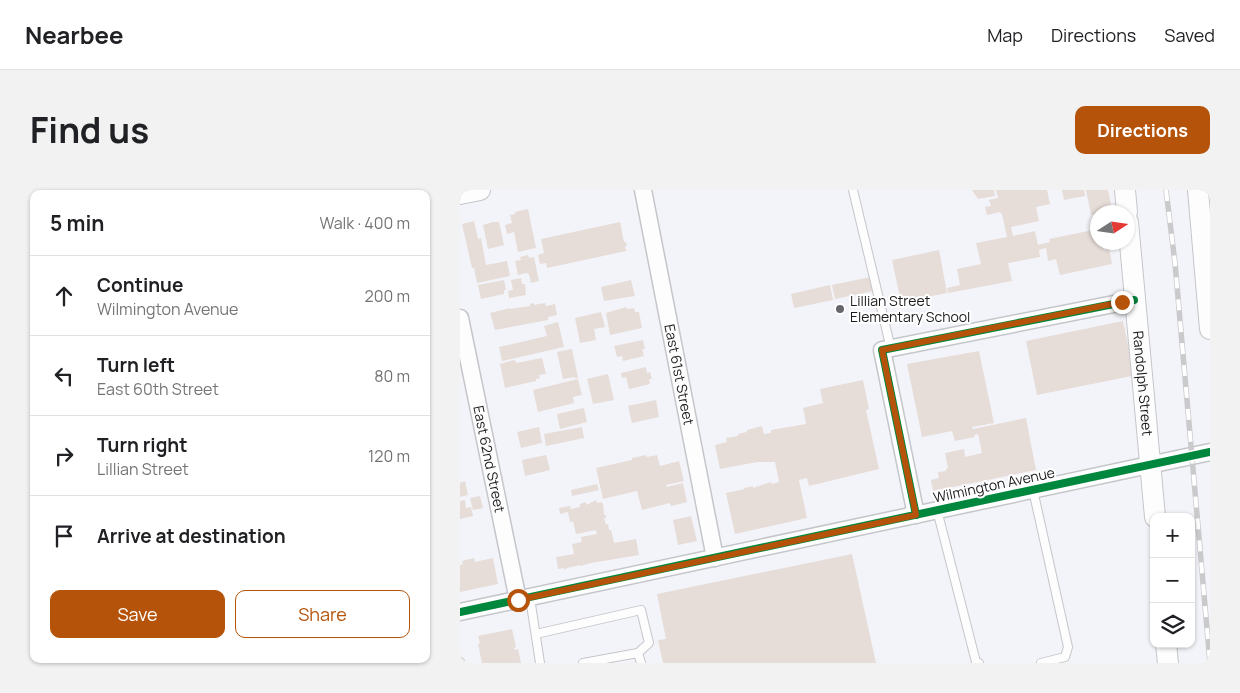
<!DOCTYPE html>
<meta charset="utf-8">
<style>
body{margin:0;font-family:Manrope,sans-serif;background:#f2f2f2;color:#202124}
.controls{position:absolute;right:15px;bottom:15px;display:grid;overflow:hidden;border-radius:10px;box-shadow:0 1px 4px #0004}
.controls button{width:45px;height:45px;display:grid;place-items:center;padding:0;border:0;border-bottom:1px solid #e0e0e0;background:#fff;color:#202124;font:25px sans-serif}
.compass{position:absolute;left:630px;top:15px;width:45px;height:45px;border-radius:50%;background:#fff;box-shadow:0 1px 4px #0004;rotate:78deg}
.stop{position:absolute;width:15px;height:15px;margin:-11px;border:4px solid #b45309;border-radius:50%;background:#fff}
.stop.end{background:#b45309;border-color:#fff;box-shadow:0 1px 5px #0008}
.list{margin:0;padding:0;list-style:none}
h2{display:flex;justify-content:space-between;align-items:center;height:65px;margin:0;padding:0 20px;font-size:21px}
h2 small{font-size:16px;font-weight:400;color:#757577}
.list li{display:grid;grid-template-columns:32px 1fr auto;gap:15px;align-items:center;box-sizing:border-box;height:80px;padding:0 20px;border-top:1px solid #e0e0e0}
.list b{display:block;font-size:19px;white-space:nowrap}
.list p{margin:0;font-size:16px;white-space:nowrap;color:#757577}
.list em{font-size:16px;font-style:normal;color:#757577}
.actions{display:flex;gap:10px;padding:15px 20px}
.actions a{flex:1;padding:11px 0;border:1px solid #b45309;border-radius:10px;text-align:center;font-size:18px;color:#b45309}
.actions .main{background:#b45309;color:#fff}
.icon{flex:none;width:28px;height:28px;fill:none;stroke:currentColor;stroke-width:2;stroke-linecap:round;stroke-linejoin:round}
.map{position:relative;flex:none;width:750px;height:473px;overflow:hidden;border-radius:10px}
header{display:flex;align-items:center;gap:30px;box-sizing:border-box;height:70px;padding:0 25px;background:#fff;border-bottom:1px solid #e0e0e0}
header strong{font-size:24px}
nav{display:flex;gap:28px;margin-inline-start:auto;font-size:18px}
.intro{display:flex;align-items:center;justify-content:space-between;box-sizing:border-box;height:120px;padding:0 30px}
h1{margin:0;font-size:35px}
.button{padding:12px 22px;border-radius:10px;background:#b45309;color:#fff;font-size:18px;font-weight:700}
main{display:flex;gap:30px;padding:0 30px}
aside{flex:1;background:#fff;border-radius:10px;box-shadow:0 1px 4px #0004}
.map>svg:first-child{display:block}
.building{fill:#e6dcd8}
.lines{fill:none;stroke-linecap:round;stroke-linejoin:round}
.service-casing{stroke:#c5c6ca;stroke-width:10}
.minor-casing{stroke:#c5c6ca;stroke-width:19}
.tertiary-casing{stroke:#c5c6ca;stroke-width:22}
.service{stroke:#fdfdfe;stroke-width:8}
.minor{stroke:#fdfdfe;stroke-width:16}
.tertiary{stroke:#fdfdfe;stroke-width:20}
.rail-casing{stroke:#cacacc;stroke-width:5.5}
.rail{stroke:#fff;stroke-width:4;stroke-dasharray:11;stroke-linecap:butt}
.cycleway-casing{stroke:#fff;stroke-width:11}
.cycleway{stroke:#00873e;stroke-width:8}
.route{stroke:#b45309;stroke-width:6}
.poi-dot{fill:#67676b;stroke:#fff;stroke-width:2}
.labels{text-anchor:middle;stroke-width:4;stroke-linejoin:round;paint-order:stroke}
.poi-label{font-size:14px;fill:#1b1b1e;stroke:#fff;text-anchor:start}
.street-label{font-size:14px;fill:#1b1b1e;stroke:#fff}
</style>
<header>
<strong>Nearbee</strong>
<nav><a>Map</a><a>Directions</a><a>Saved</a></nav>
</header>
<div class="intro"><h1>Find us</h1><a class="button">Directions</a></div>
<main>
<aside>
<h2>5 min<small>Walk · 400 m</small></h2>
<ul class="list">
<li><svg class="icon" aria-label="ahead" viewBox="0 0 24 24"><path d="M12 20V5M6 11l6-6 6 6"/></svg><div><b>Continue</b><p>Wilmington Avenue</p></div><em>200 m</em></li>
<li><svg class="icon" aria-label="left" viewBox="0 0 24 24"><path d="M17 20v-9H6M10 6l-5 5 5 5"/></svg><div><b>Turn left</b><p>East 60th Street</p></div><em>80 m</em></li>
<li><svg class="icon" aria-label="right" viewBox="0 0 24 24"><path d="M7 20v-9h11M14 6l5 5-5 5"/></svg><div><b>Turn right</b><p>Lillian Street</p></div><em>120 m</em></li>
<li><svg class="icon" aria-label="arrive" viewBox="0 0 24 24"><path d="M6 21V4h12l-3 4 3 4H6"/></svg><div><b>Arrive at destination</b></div></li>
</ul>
<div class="actions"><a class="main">Save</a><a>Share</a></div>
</aside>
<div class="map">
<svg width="750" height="473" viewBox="0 0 750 473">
<rect width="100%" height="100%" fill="#f3f4f9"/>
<g class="building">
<polygon points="512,0 534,0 535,6 518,9"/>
<polygon points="536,0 587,0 590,14 576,17 579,31 551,37 553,46 575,41 578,55 590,52 589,49 638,39 638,52 642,52 644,60 649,58 652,74 600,85 596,69 588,71 586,58 579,60 580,67 548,73 552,91 488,103 487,98 500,95 497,79 521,74 516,53 547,47 542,24 541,24 540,22 527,25 525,17 531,16 529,10 538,8"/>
<polygon points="602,0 624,0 625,6 604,10"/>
<polygon points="626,0 648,0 652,20 631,25"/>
<polygon points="68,19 76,58 58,62 54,42 47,44 45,35 52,33 50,25 55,24 55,22"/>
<polygon points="14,31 18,49 21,48 26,75 47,71 50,86 17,93 14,78 12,78 2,34"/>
<polygon points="33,32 39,32 44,55 28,59 23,35"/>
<polygon points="160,32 164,52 166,52 167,56 165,56 166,61 87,78 86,73 80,74 78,65 84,63 81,49"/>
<polygon points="479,60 487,103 441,112 432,70"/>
<polygon points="68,65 69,68 74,67 79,91 71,93 69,84 66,83 58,85 55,71 61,70 60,67"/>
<polygon points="411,87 414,101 375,109 372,95"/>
<polygon points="61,88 62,94 65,94 66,105 49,108 48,101 53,100 51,90"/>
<polygon points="44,90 46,100 44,100 44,104 21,109 18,95"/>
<polygon points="171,90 175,106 144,111 141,97"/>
<polygon points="370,95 373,110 334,118 331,104"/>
<polygon points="74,113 74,115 85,113 86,116 95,114 97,125 88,127 88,130 35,140 30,123 50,118 50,119 70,116 70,114"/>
<polygon points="166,117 167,119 174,118 175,122 179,122 182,138 150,145 146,123"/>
<polygon points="141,122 145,137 134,139 136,150 120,153 115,128"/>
<polygon points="663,131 669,159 672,186 577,205 566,151"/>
<polygon points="98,132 104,157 42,171 39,157 87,146 84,136"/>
<polygon points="183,150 185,159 182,159 184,166 163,171 162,166 157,167 154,156"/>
<polygon points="112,159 118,188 115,188 114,187 103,189 97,162"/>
<polygon points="519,161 534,233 512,237 513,239 566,228 576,280 473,301 471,290 479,288 478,282 486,281 486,279 488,278 485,263 504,259 505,267 522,263 518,244 514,245 515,247 495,251 492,241 462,247 447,174"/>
<polygon points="82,168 86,184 79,185 80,188 76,189 76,191 45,198 40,174 55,170 56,173"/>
<polygon points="186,177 187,183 190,182 192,189 189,189 190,194 169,199 166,187 162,188 161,183"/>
<polygon points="148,184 154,210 133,214 127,189"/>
<polygon points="118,189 122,205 113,207 114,213 78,222 73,200"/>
<polygon points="403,190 409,219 406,220 419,279 349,296 347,288 339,290 347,328 275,344 266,303 285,299 284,298 293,296 293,298 311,292 311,294 319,292 315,272 297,272 260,279 255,255 267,252 266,248 278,246 278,244 287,242 287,240 302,236 304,244 311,243 311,240 346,234 343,218 363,213 360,199"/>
<polygon points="196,210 199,227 172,233 168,216"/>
<polygon points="124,218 127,232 100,239 97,224"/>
<polygon points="79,237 82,253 61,258 57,242"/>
<polygon points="122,237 124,248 86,256 84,244"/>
<polygon points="86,265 90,280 65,286 62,270"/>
<polygon points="186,265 187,267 197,265 200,276 219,271 224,291 206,295 207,297 223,293 227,312 211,316 210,313 182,320 177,301 143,309 136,278 172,270 172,268"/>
<polygon points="5,291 8,305 0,307 0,293"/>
<polygon points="137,294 139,300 112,306 111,300"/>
<polygon points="20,306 23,318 13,320 10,308"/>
<polygon points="5,310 6,318 11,317 13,326 0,329 0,311"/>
<polygon points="136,310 137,313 141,312 143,314 144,325 146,325 146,328 144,328 146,335 148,334 149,340 151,340 154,353 176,349 179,365 131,373 120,376 120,375 107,378 105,380 104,378 98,379 96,367 114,364 112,354 122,352 121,347 137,344 136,340 116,344 113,331 110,332 108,322 100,324 99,318 110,316 111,319 120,317 120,314 126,312 126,315"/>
<polygon points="231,326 237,351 218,355 213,330"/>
<polygon points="392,364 416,473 203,473 198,450 206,449 197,404"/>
<polygon points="14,368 15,372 33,368 38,394 0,402 0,375 3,374 2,371"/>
<polygon points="52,439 56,457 54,458 55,460 58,459 61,473 22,473 18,454 20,453 18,446"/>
</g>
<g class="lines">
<g class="service-casing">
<g id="service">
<polyline points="393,0 431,159"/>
<polyline points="573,300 608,457 605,467 581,473"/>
<polyline points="477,320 516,472 519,473"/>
<polyline points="70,408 80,473"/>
<polyline points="76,444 181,420 189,453 178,463"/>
<polyline points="0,472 0,473"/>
<polyline points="123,473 178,463 181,473"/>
</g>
</g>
<g class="minor-casing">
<g id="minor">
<path id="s1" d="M183 0 255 368"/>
<path id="s2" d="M0 128 58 410"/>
<polyline points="456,325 422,160 674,110"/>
<polyline points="0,422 750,262"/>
</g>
</g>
<g class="tertiary-casing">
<g id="tertiary">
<polyline points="665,0 667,22"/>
<polyline points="738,0 750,139"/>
<polyline points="0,4 20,0"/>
<path id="s3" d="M668 32 695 327"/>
<polyline points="706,454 708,473"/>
</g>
</g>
<use href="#service" class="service"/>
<use href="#minor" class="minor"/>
<use href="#tertiary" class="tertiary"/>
<g class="rail-casing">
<polyline id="rail" points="706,0 715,73 750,473"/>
</g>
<use href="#rail" class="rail"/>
<g class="cycleway-casing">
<g id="cycleway">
<polyline points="456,325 422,160 674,110"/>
<polyline points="0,422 750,262"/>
</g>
</g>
<use href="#cycleway" class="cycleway"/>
</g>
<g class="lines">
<polyline class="route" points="58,410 456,325 422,160 662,112"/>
</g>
<circle class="poi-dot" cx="380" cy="119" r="5"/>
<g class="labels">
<g class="poi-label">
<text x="390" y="116">Lillian Street<tspan x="390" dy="16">Elementary School</tspan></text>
</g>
<g class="street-label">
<text dy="5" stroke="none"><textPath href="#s1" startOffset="188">East 61st Street</textPath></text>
<text dy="5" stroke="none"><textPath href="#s3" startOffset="162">Randolph Street</textPath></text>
<text dy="5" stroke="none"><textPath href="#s2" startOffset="144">East 62nd Street</textPath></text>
<text transform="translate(534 295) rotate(-12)" y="5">Wilmington Avenue</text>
</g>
</g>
</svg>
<div class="controls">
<button>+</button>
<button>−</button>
<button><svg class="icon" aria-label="layers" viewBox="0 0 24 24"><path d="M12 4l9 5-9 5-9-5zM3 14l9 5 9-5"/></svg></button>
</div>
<svg class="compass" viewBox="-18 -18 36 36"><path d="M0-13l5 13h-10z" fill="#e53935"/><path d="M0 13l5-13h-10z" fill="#757577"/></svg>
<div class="stop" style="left:58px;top:410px"></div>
<div class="stop end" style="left:662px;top:112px"></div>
</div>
</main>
